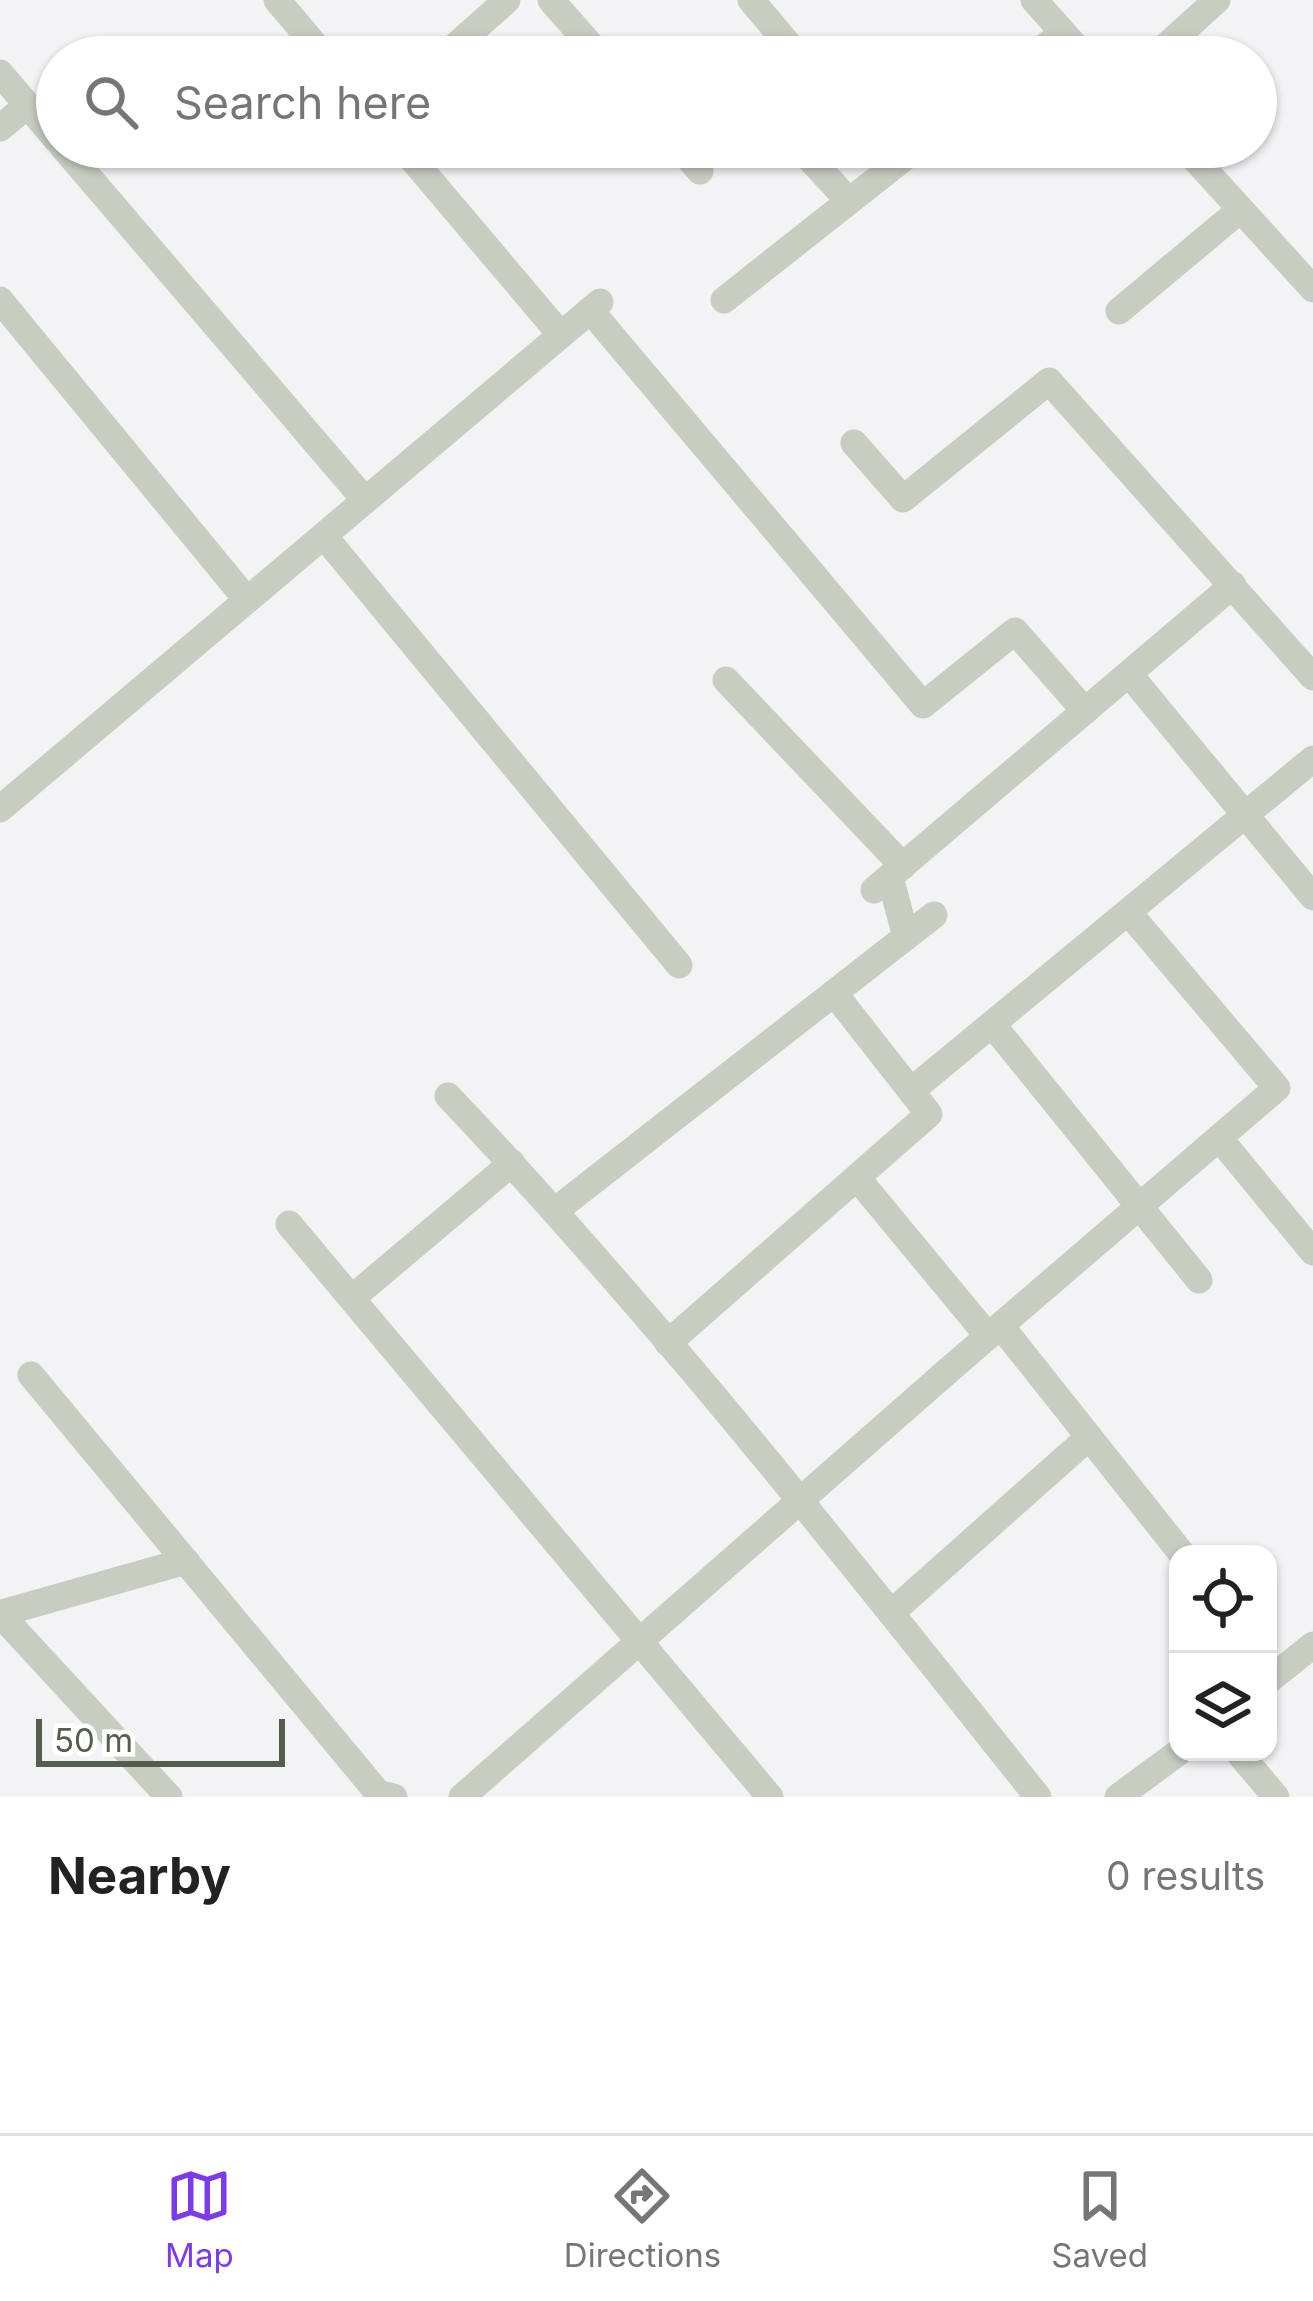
<!DOCTYPE html>
<style>
body{margin:0;font-family:Inter,sans-serif;background:#f6f6f6;color:#222}
.controls{position:absolute;right:36px;bottom:36px;display:grid;overflow:hidden;border-radius:24px;box-shadow:0 3px 9px #0004}
.controls button{width:108px;height:108px;display:grid;place-items:center;padding:0;border:0;border-bottom:3px solid #e0e0e0;background:#fff;color:#222;font:60px sans-serif}
.scale{position:absolute;left:36px;bottom:30px;width:249px;box-sizing:border-box;padding-left:12px;border:6px solid #555e4d;border-top:0;font-size:33px;line-height:42px;white-space:nowrap;color:#555e4d;-webkit-text-stroke:9px #fff;paint-order:stroke}
.list{margin:0;padding:0;list-style:none}
h2{display:flex;justify-content:space-between;align-items:center;height:156px;margin:0;padding:0 48px;font-size:51px}
h2 small{font-size:39px;font-weight:400;color:#767676}
.icon{flex:none;width:66px;height:66px;fill:none;stroke:currentColor;stroke-width:2;stroke-linecap:round;stroke-linejoin:round}
.map{position:relative;flex:none;width:1313px;height:1797px;overflow:hidden}
.search{position:absolute;background:#fff;box-shadow:0 3px 9px #0004;left:36px;right:36px;top:36px;height:132px;display:flex;align-items:center;gap:30px;box-sizing:border-box;padding:0 42px;border-radius:66px;color:#767676;font-size:45px}
.sheet{height:336px;background:#fff}
nav{display:flex;justify-content:space-around;align-items:center;box-sizing:border-box;height:168px;border-top:3px solid #e0e0e0;background:#fff;font-size:33px;color:#767676}
nav a{display:grid;justify-items:center;gap:6px}
nav .on{color:#7c3aed}
.map>svg:first-child{display:block}
.lines{fill:none;stroke-linecap:round;stroke-linejoin:round}
.street{stroke:#c7cdc1;stroke-width:27}
</style>
<div class="map">
<svg width="1313" height="1797" viewBox="0 0 1313 1797">
<rect width="100%" height="100%" fill="#f3f3f5"/>
<g class="lines">
<g class="street">
<polyline points="277,0 325,57"/>
<polyline points="551,0 601,57"/>
<polyline points="751,0 799,57"/>
<polyline points="1034,0 1085,57"/>
<polyline points="443,57 507,0"/>
<polyline points="1032,57 1062,33"/>
<polyline points="1154,57 1217,0"/>
<polyline points="0,73 57,140"/>
<polyline points="0,128 28,105"/>
<polyline points="63,147 365,500"/>
<polyline points="402,147 561,335"/>
<polyline points="679,147 700,171"/>
<polyline points="799,147 849,201"/>
<polyline points="1184,147 1313,289"/>
<polyline points="0,300 247,600"/>
<polyline points="724,300 918,147"/>
<polyline points="590,310 923,705 1015,631 1085,711"/>
<polyline points="1119,311 1240,210"/>
<polyline points="854,443 903,499 1049,381 1313,677"/>
<polyline points="324,536 679,965"/>
<polyline points="1129,674 1313,897"/>
<polyline points="726,680 903,866"/>
<polyline points="0,809 600,302"/>
<polyline points="890,877 906,937"/>
<polyline points="874,890 1233,585"/>
<polyline points="992,1024 1199,1280"/>
<polyline points="912,1090 1313,759"/>
<path d="M448 1096C659 1318 848 1559 1038 1797"/>
<polyline points="1219,1138 1313,1252"/>
<polyline points="858,1179 988,1336"/>
<polyline points="556,1210 934,915"/>
<polyline points="289,1224 770,1797"/>
<polyline points="352,1298 512,1163"/>
<polyline points="1001,1326 1182,1554"/>
<polyline points="668,1343 929,1114 834,993"/>
<polyline points="31,1375 378,1793 394,1797"/>
<polyline points="2,1613 186,1561"/>
<polyline points="891,1613 1089,1437"/>
<polyline points="0,1614 169,1797"/>
<polyline points="1268,1681 1313,1645"/>
<polyline points="1238,1752 1276,1797"/>
<polyline points="462,1797 950,1369 1277,1088 1128,912"/>
<polyline points="1118,1797 1179,1752"/>
</g>
</g>
</svg>
<div class="controls">
<button><svg class="icon" aria-label="locate" viewBox="0 0 24 24"><circle cx="12" cy="12" r="6"/><path d="M12 2v4M12 18v4M2 12h4M18 12h4"/></svg></button>
<button><svg class="icon" aria-label="layers" viewBox="0 0 24 24"><path d="M12 4l9 5-9 5-9-5zM3 14l9 5 9-5"/></svg></button>
</div>
<div class="scale">50 m</div>
<div class="search"><svg class="icon" aria-label="search" viewBox="0 0 24 24"><circle cx="10" cy="10" r="6"/><path d="M15 15l6 6"/></svg>Search here</div>
</div>
<section class="sheet">
<h2>Nearby<small>0 results</small></h2>
<ul class="list">
</ul>
</section>
<nav>
<a class="on"><svg class="icon" aria-label="map" viewBox="0 0 24 24"><path d="M3 6l6-2 6 2 6-2v14l-6 2-6-2-6 2zM9 4v14M15 6v14"/></svg>Map</a>
<a><svg class="icon" aria-label="directions" viewBox="0 0 24 24"><path d="M12 3l9 9-9 9-9-9zM9 14v-3h6M13 9l2 2-2 2"/></svg>Directions</a>
<a><svg class="icon" aria-label="saved" viewBox="0 0 24 24"><path d="M7 4h10v16l-5-4-5 4z"/></svg>Saved</a>
</nav>
